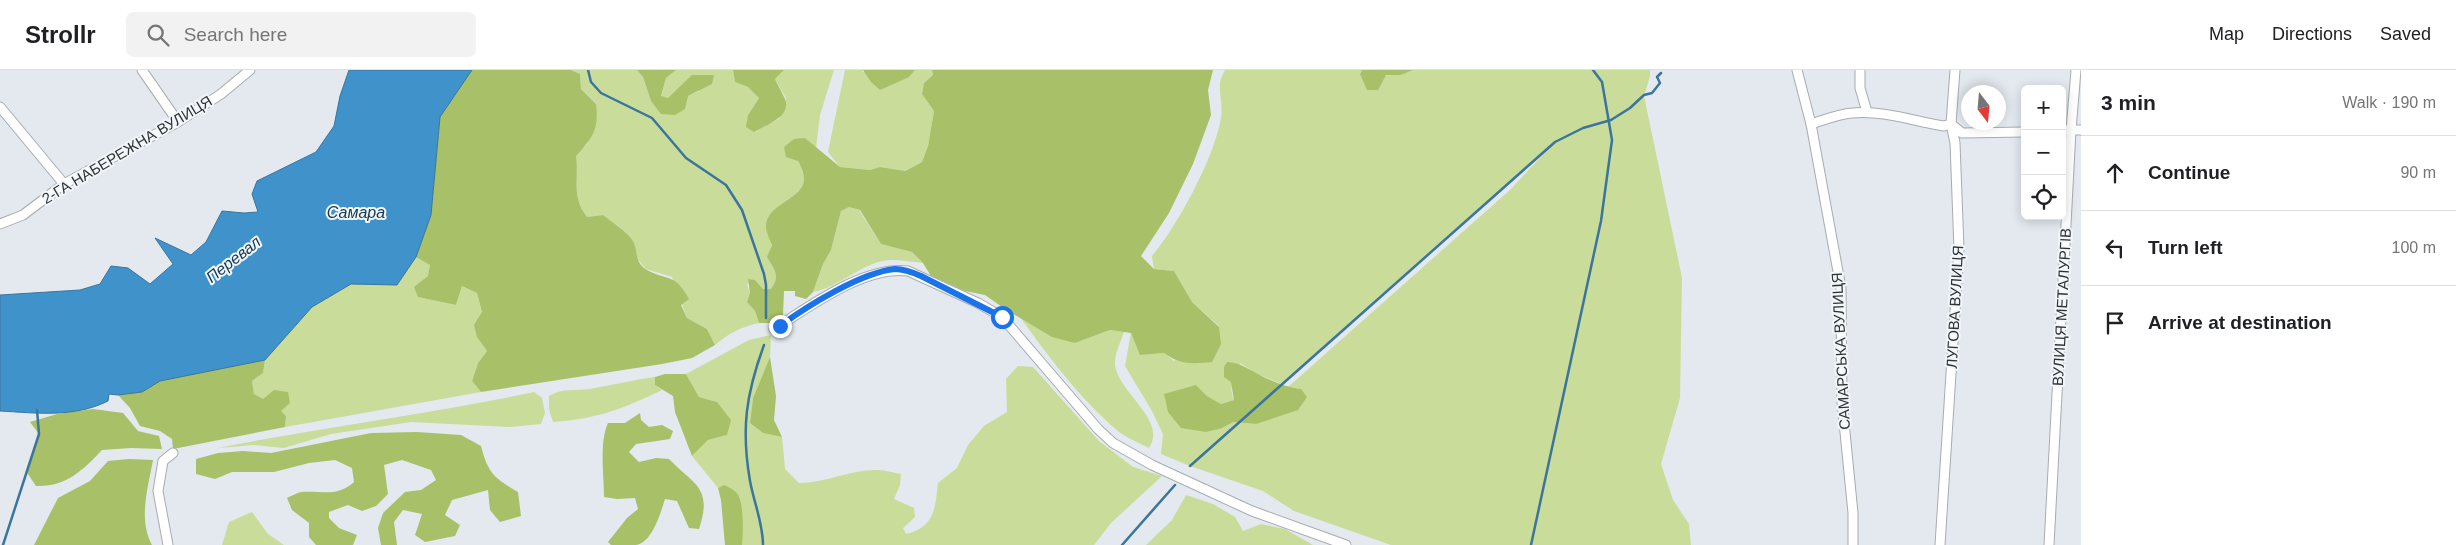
<!DOCTYPE html>
<meta charset="utf-8">
<style>
body{margin:0;font-family:Arial,sans-serif;background:#f2f2f2;color:#202124}
.controls{position:absolute;right:15px;top:15px;display:grid;overflow:hidden;border-radius:8px;box-shadow:0 2px 12px #0003}
.controls button{width:45px;height:45px;display:grid;place-items:center;padding:0;border:0;border-bottom:1px solid #e0e0e0;background:#fff;color:#202124;font:25px sans-serif}
.compass{position:absolute;left:1961px;top:15px;width:45px;height:45px;border-radius:50%;background:#fff;box-shadow:0 2px 12px #0003;rotate:164deg}
.stop{position:absolute;width:15px;height:15px;margin:-11px;border:4px solid #1a73e8;border-radius:50%;background:#fff}
.stop.end{background:#1a73e8;border-color:#fff;box-shadow:0 1px 5px #0008}
.list{margin:0;padding:0;list-style:none}
h2{display:flex;justify-content:space-between;align-items:center;height:65px;margin:0;padding:0 20px;font-size:21px}
h2 small{font-size:16px;font-weight:400;color:#757577}
.list li{display:grid;grid-template-columns:32px 1fr auto;gap:15px;align-items:center;box-sizing:border-box;height:75px;padding:0 20px;border-top:1px solid #e0e0e0}
.list b{display:block;font-size:19px;white-space:nowrap}
.list em{font-size:16px;font-style:normal;color:#757577}
.icon{flex:none;width:28px;height:28px;fill:none;stroke:currentColor;stroke-width:2;stroke-linecap:round;stroke-linejoin:round}
.map{position:relative;flex:none;width:2081px;height:475px;overflow:hidden}
header{display:flex;align-items:center;gap:30px;box-sizing:border-box;height:70px;padding:0 25px;background:#fff;border-bottom:1px solid #e0e0e0}
header strong{font-size:24px}
nav{display:flex;gap:28px;margin-inline-start:auto;font-size:18px}
.search{width:350px;height:45px;background:#f2f2f2;display:flex;align-items:center;gap:12px;box-sizing:border-box;padding:0 18px;border-radius:8px;color:#757577;font-size:19px}
main{display:flex}
aside{flex:1;background:#fff}
.map>svg:first-child{display:block}
.green{fill:#c9dc99;fill-rule:evenodd}
.forest{fill:#a8c068}
.water{fill:#4092cb;stroke:#3b759d}
.lines{fill:none;stroke-linecap:round;stroke-linejoin:round}
.stream{stroke:#3b759d;stroke-width:2.5}
.street-casing{stroke:#a6acb0;stroke-width:11}
.street{stroke:#fff;stroke-width:9}
.route{stroke:#1a73e8;stroke-width:6}
.labels{text-anchor:middle;stroke-width:4;stroke-linejoin:round;paint-order:stroke}
.street-label{font-size:15px;fill:#2f3233;stroke:#f1f6fb}
.water-label{font-size:16px;font-style:italic;fill:#163850;stroke:#f1f6fb}
</style>
<header>
<strong>Strollr</strong>
<div class="search"><svg class="icon" aria-label="search" viewBox="0 0 24 24"><circle cx="10" cy="10" r="6"/><path d="M15 15l6 6"/></svg>Search here</div>
<nav><a>Map</a><a>Directions</a><a>Saved</a></nav>
</header>
<main>
<div class="map">
<svg width="2081" height="475" viewBox="0 0 2081 475">
<rect width="100%" height="100%" fill="#e3e9ee"/>
<g class="green">
<path d="M571 0H637L643 7 651 31 688 26 700 21H677L668 28 661 27 666 8 676 0H733L735 12 748 17 759 28 748 45 754 62 779 49 786 28 775 9 784 0H834L820 45 816 78 805 68 798 91 805 102 803 115 798 124 783 134 768 187C774 199 781 206 771 219H763L755 210 747 214 750 223 747 232 755 241 759 253C741 257 729 263 715 275L707 259 687 248 672 207 646 199 635 186 634 173 617 155 603 145 587 147C571 127 579 109 575 86L588 73 596 34 581 19 580 4Z"/>
<polygon points="845,0 863,0 863,2 909,7 915,0 932,0 933,5 924,13 922,24 934,41 928,76 922,92 904,101 880,97 870,100 840,97 828,82"/>
<path d="M1225 0H1362L1360 4C1378 5 1396 8 1413 0H1650V6L1644 26 1682 208 1680 328 1661 394 1673 430 1689 454 1691 475H1391L1294 441 1263 421 1190 396 1161 384 1163 364 1152 341 1125 296 1131 263 1141 285 1164 283 1174 291 1219 256 1192 232 1174 201 1154 199 1152 186C1178 155 1212 91 1220 53 1224 36 1219 28 1220 14 1220 10 1223 4 1225 0ZM1549 78 1510 120 1288 317 1301 319 1256 354 1232 352 1222 358 1196 315 1207 326 1221 334 1234 330C1228 316 1234 306 1240 293L1257 304 1282 314Z"/>
<path d="M849 137 859 140 881 174 912 182 923 193C913 192 902 190 892 190 864 190 841 217 813 222L823 194 831 180 841 141Z"/>
<polygon points="416,187 431,195 428,206 418,227 456,235 462,216 477,223 482,242 477,267 487,281 478,293 472,311 481,322 285,357 286,346 254,324 252,311 263,303 265,290 312,237 351,214 397,215"/>
<path d="M1020 247 1075 273 1110 260 1124 262C1121 271 1115 283 1115 292 1114 320 1169 350 1149 378 1139 373 1127 368 1118 361 1080 329 1049 287 1020 247Z"/>
<path d="M771 265 770 287 753 328 750 353 763 363 782 367 785 399 799 413C826 413 851 399 878 400 885 400 894 403 901 404L900 415 894 429 914 438 915 447 903 458 906 464C935 457 935 438 938 413L957 398 968 375 984 356 1007 342 1006 309 1018 296 1033 297 1099 371 1133 397 1162 406 1111 453 1094 475H742L741 445 724 415 718 418 692 386 708 370 727 365 717 332 699 327 686 304 749 270Z"/>
<path d="M655 307V315L662 320C623 339 596 349 553 352L549 339V326C562 318 575 321 590 319 612 315 633 310 655 307Z"/>
<path d="M534 322 542 328 545 343 541 354 510 357 411 352 331 364 284 378 254 375 218 378C323 357 430 344 534 322Z"/>
<polygon points="1186,425 1213,434 1235,447 1243,461 1261,454 1285,459 1313,475 1146,475 1172,450"/>
<polygon points="252,442 268,464 284,475 222,475 229,452"/>
</g>
<g class="forest">
<path d="M472 0H571L580 4 581 19 596 34C599 59 593 68 576 86 579 109 571 127 587 147L603 145C611 151 630 164 634 173 638 182 634 192 647 200 669 212 674 202 689 229L681 235 687 248 707 259 715 275 692 288 662 294 481 322 472 311 478 293 487 281 477 267 474 255 482 242 477 223 462 216 456 235 418 227 414 217 428 206 430 195 416 187 431 145 440 47Z"/>
<polygon points="637,0 676,0 666,8 661,26 668,28 692,5 714,5 712,14 688,26 685,39 675,45 661,44 651,31 643,7"/>
<path d="M733 0H784L775 9C778 16 781 20 784 27 794 46 766 55 754 62L746 57 748 45 759 28 748 17 735 12Z"/>
<polygon points="863,0 915,0 909,7 880,20 871,12"/>
<path d="M932 0H1213L1208 20 1211 45 1193 94 1169 143 1141 186 1154 199 1174 201 1192 232 1219 257 1221 274 1212 292C1193 294 1180 295 1164 283L1140 285 1131 263 1110 260 1075 273 1052 267 1005 239 985 225 965 221 931 206 923 193 912 182 881 174 860 140 849 137 841 141 831 180 823 194 813 222 806 229 795 226V221H784L783 245 776 253H759L755 241 747 232 750 223 748 209 755 210 763 219H771C781 206 774 199 767 187L772 175C770 170 766 162 766 157 766 127 822 131 798 91L786 87 784 77 794 69 805 68 840 97 870 100 880 97 905 101 922 92 928 76 934 41 922 24 924 13 933 5Z"/>
<polygon points="1362,0 1413,0 1401,5 1386,5 1378,20 1367,20 1360,4"/>
<polygon points="770,287 776,326 774,350 782,367 763,363 750,353 753,328"/>
<polygon points="265,290 263,303 252,311 254,324 263,329 274,320 288,322 290,333 281,341 286,346 285,357 173,379 172,369 160,361 140,356 130,338 118,325 142,322 160,311"/>
<path d="M1227 292C1240 293 1245 297 1256 303 1270 311 1286 317 1301 319L1307 327 1298 340 1256 354 1233 352 1222 358 1206 362 1181 358 1168 342 1164 324 1196 315 1207 326 1221 334 1234 330 1231 312 1224 307V297Z"/>
<polygon points="665,304 686,304 699,327 717,332 731,350 727,365 708,370 692,386 675,342 673,326 655,315 655,307"/>
<path d="M93 339 123 343 138 361 159 366 162 379 131 378 102 380C82 401 66 417 36 416L26 401 39 364 30 352 57 344Z"/>
<path d="M640 343 641 350 649 357 662 355 673 361 670 369 636 374 629 382 639 392 656 388 669 389C694 415 713 417 699 459L689 458 677 431 665 429C661 442 652 473 636 475 628 475 619 475 611 475L608 472 627 448 638 439 635 428 617 429 604 427C604 405 599 373 608 353H625Z"/>
<path d="M417 362 461 365 481 376C488 403 494 408 518 422L521 446 500 452 490 440 488 420 452 430 445 445 460 455 455 466 425 472 415 465 422 444 403 440 394 452 397 475H381L378 458 383 443 405 422 421 420 436 410 431 400 402 390 384 395 388 424 376 436 362 441 348 435 329 442V448L339 458 357 465 353 475H316L309 467V453L292 440 287 428C291 426 297 423 301 422 322 420 336 428 354 412L352 398 335 390 309 393 274 402H232L215 409 196 404V389L218 383 243 381 271 383 371 363Z"/>
<path d="M129 389 153 390C148 418 138 449 152 475H34L58 428 90 411 108 391Z"/>
<path d="M724 415C730 418 736 420 739 427 744 438 743 463 742 475H725L721 430 718 418Z"/>
</g>
<path class="water" d="M349 0H472L440 47 431 145 416 187 397 215 351 214 312 237 265 290 160 311 142 322 118 325 109 324 108 331C74 348 36 343 0 341V225L80 220 100 214 111 196 128 198 150 214 173 194 155 168 191 185 206 172 222 141 244 143 258 142 252 124 257 111 316 82 334 56 340 26Z"/>
<g class="lines">
<g class="stream">
<polyline points="588,0 591,12 601,23 652,48 686,88 726,115 742,140 764,204 766,215 766,248"/>
<polyline points="1190,396 1555,72 1583,58 1611,50 1630,38 1644,25 1652,23 1660,13 1657,7 1661,3"/>
<polyline points="3,475 39,364 37,340"/>
<path d="M763 475C763 453 754 433 750 411 741 359 746 324 764 275"/>
<polyline points="1122,475 1175,415"/>
<polyline points="1531,475 1601,151 1612,70 1602,12 1593,0"/>
</g>
<g class="street-casing">
<g id="street">
<polyline points="142,0 178,52"/>
<polyline points="1797,0 1811,54 1841,218 1842,332 1853,443 1853,475"/>
<polyline points="1860,0 1860,18 1867,42"/>
<polyline points="0,37 64,114"/>
<path d="M1811 54C1824 50 1838 44 1852 43 1883 40 1913 51 1944 56L1951 54 1962 63 2025 62"/>
<polyline points="2062,60 2081,60"/>
<polyline points="0,154 23,145 64,114 178,52 221,24 250,0"/>
<path d="M774 259C781 256 787 251 794 246 825 226 871 196 908 201L978 233 1002 247 1098 359 1113 373 1152 395 1252 441 1346 475"/>
<polyline points="168,475 158,421 163,391 173,383"/>
<polyline points="1940,475 1959,179 1955,73 1951,54 1955,0"/>
<polyline points="2049,475 2071,60 2076,0"/>
</g>
</g>
<use href="#street" class="street"/>
</g>
<g class="lines">
<path class="route" d="M780 256C807 236 862 202 895 199 904 199 912 202 921 206L1002 247"/>
</g>
<g class="labels">
<g class="street-label">
<text transform="translate(127 80) rotate(-31)" y="5">2-ГА НАБЕРЕЖНА ВУЛИЦЯ</text>
<text transform="translate(1955 237) rotate(-87)" y="5">ЛУГОВА ВУЛИЦЯ</text>
<text transform="translate(2062 237) rotate(-87)" y="5">ВУЛИЦЯ МЕТАЛУРГІВ</text>
<text transform="translate(1841 281) rotate(-93)" y="5">САМАРСЬКА ВУЛИЦЯ</text>
</g>
<g class="water-label">
<text x="356" y="148">Самара</text>
<text transform="translate(233 189) rotate(-38)" y="6">Перевал</text>
</g>
</g>
</svg>
<div class="controls">
<button>+</button>
<button>−</button>
<button><svg class="icon" aria-label="locate" viewBox="0 0 24 24"><circle cx="12" cy="12" r="6"/><path d="M12 2v4M12 18v4M2 12h4M18 12h4"/></svg></button>
</div>
<svg class="compass" viewBox="-18 -18 36 36"><path d="M0-13l5 13h-10z" fill="#e53935"/><path d="M0 13l5-13h-10z" fill="#757577"/></svg>
<div class="stop" style="left:1002px;top:247px"></div>
<div class="stop end" style="left:780px;top:256px"></div>
</div>
<aside>
<h2>3 min<small>Walk · 190 m</small></h2>
<ul class="list">
<li><svg class="icon" aria-label="ahead" viewBox="0 0 24 24"><path d="M12 20V5M6 11l6-6 6 6"/></svg><div><b>Continue</b></div><em>90 m</em></li>
<li><svg class="icon" aria-label="left" viewBox="0 0 24 24"><path d="M17 20v-9H6M10 6l-5 5 5 5"/></svg><div><b>Turn left</b></div><em>100 m</em></li>
<li><svg class="icon" aria-label="arrive" viewBox="0 0 24 24"><path d="M6 21V4h12l-3 4 3 4H6"/></svg><div><b>Arrive at destination</b></div></li>
</ul>
</aside>
</main>
